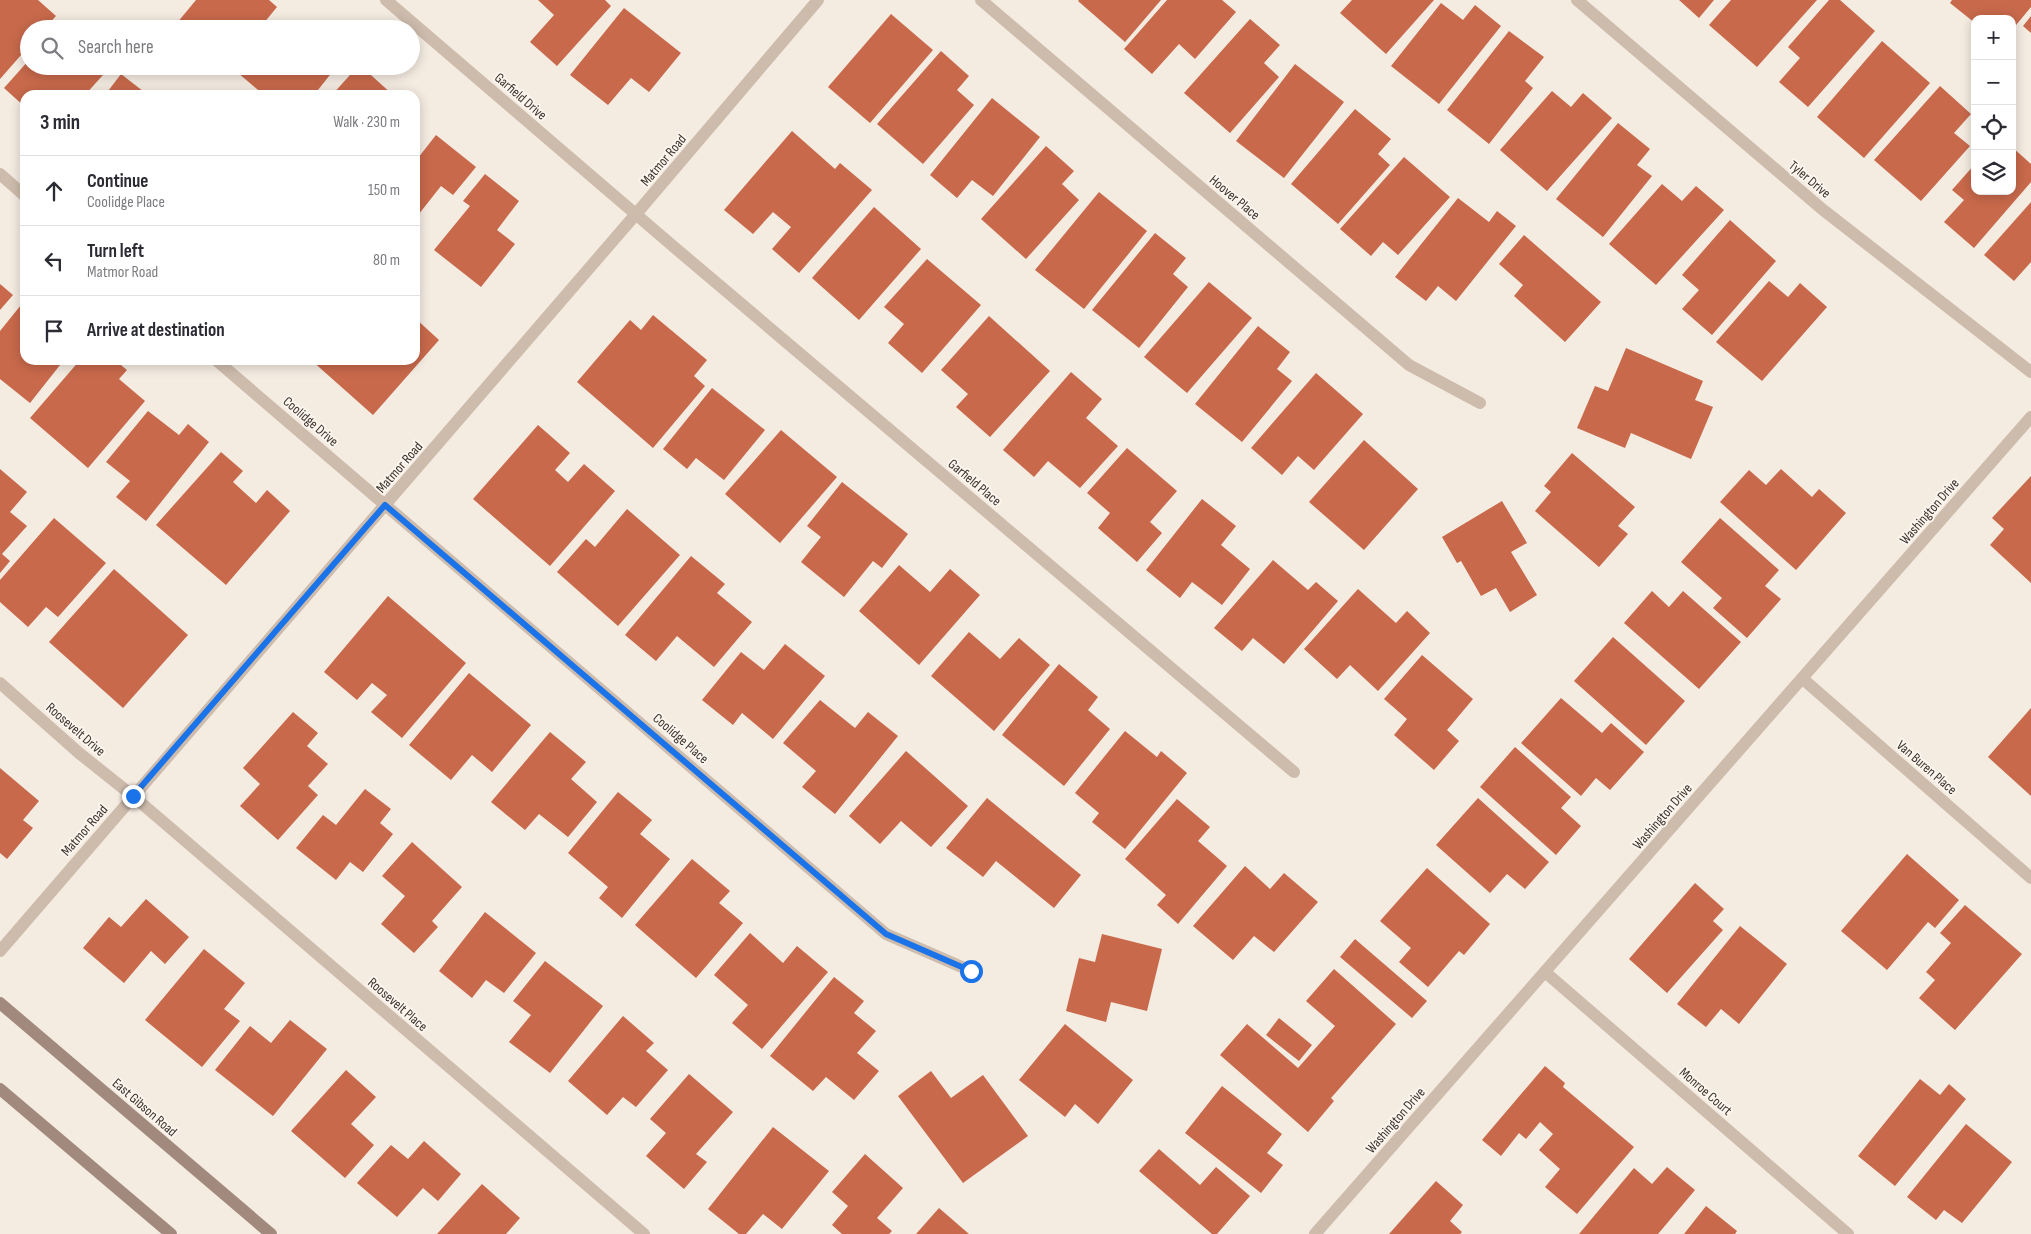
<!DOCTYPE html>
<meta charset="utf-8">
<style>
body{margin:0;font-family:"Sofia Sans Condensed",sans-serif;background:#f2f2f3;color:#2b2b33}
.controls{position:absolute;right:15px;top:15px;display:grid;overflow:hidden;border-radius:10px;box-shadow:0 2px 12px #0003}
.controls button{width:45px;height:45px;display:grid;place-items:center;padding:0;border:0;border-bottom:1px solid #e1e1e2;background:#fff;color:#2b2b33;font:25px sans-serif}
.stop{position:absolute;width:15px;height:15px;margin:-11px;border:4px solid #1a73e8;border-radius:50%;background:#fff}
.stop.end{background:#1a73e8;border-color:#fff;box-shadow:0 1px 5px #0008}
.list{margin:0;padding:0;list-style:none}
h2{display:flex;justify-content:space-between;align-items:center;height:65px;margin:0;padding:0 20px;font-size:21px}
h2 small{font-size:16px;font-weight:400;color:#7c7c81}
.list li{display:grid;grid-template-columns:32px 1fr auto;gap:15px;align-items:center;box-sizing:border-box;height:70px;padding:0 20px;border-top:1px solid #e1e1e2}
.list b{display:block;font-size:19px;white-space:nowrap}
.list p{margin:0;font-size:16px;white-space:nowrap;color:#7c7c81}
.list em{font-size:16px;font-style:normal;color:#7c7c81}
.icon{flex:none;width:28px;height:28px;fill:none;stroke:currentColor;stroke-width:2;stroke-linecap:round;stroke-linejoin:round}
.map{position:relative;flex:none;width:2031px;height:1234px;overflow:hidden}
.search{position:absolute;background:#fff;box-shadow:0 2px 12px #0003;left:20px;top:20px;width:400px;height:55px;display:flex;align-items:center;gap:12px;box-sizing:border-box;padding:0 18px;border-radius:28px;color:#7c7c81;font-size:19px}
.panel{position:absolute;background:#fff;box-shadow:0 2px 12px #0003;left:20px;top:90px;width:400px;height:275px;border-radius:15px}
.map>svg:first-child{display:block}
.building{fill:#c8694b}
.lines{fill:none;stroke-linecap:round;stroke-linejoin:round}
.minor{stroke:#cdbbac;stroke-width:12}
.tertiary{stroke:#cdbbac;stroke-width:12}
.secondary{stroke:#a18a7d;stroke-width:12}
.route{stroke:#1a73e8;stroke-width:6}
.labels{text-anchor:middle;stroke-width:4;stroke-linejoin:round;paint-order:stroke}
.street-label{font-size:14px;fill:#3b302b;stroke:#fbf5ee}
</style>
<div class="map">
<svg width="2031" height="1234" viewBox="0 0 2031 1234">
<rect width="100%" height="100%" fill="#f4ebe1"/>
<g class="building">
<polygon points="0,0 38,0 56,16 44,29 29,29 29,46 0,79"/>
<polygon points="196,0 269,0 277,7 259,29 172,29"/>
<polygon points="538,0 605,0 611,6 557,66 530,42 554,15"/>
<polygon points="1079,0 1161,0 1125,42 1078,1"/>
<polygon points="1167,0 1222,0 1236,12 1195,59 1179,44 1152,74 1124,49"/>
<polygon points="1352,0 1434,0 1386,54 1340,13"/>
<polygon points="1679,0 1714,0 1699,18"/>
<polygon points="1731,0 1817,0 1757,67 1709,25"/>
<polygon points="1829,0 1840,0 1875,31 1808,107 1779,82 1800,58 1788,47"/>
<polygon points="1952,0 2031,0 2031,7 2012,30 2012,19 1975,19 1975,23 1950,3"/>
<polygon points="1441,3 1463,20 1475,5 1501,26 1439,104 1391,66"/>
<polygon points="624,8 681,53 649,92 631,78 608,105 570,75"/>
<polygon points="891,14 933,50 870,123 828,87"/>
<polygon points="2031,16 2031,33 2023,26"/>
<polygon points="1250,19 1280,45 1264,63 1279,77 1230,133 1184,93"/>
<polygon points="64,20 73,29 57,29"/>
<polygon points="1509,31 1544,57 1525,81 1533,88 1489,144 1447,110"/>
<polygon points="1882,41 1930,83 1864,158 1817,117"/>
<polygon points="941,51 969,76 957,90 974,105 923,164 877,124"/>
<polygon points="29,60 29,66 111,66 85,95 25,95 25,107 4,88"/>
<polygon points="1295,64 1344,102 1284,178 1236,141"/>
<polygon points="243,66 337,66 314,95 264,95 238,73"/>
<polygon points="358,66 361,66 393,95 332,95"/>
<polygon points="121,74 148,95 105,95"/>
<polygon points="1940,86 1971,114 1954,133 1970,146 1921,201 1874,160"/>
<polygon points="1552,91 1571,107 1583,93 1612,118 1547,191 1500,150"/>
<polygon points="992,98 1040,137 993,196 972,180 957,198 930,175"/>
<polygon points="1355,109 1391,139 1378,154 1390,165 1338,224 1291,184"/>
<polygon points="1618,123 1650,149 1637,165 1652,176 1603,237 1556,199"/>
<polygon points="792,131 835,169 840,163 872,190 799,273 772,249 791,227 773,212 753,234 724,210"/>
<polygon points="436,135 476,167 453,195 441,186 415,219 415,156 418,158"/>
<polygon points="1046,146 1074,171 1062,184 1079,200 1026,259 981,219"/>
<polygon points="2012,147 2031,164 2031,182 1974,248 1944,222 1964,200 1952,190 1975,164 1975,191 2012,191"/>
<polygon points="1404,157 1450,197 1398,255 1383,242 1371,256 1340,229"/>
<polygon points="485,174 519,201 497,230 515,244 481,287 434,250 470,206 463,201"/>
<polygon points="1662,184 1682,201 1696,186 1724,210 1656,285 1609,244"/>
<polygon points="1099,192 1147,231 1084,309 1035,270"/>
<polygon points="1458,198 1489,222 1497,211 1516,226 1456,301 1438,286 1426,301 1395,277"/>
<polygon points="2031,202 2031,262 2014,281 1984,255"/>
<polygon points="874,207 921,249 859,320 812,278"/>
<polygon points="1730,220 1776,261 1712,335 1682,309 1699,290 1682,275"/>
<polygon points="1155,233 1186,258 1173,274 1188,287 1139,348 1092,310"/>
<polygon points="1524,235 1601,302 1565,342 1514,296 1523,285 1499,264"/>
<polygon points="927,259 981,305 922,373 888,343 904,324 884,307"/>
<polygon points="1769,281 1788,297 1800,283 1827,307 1762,381 1716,342"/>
<polygon points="1209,282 1252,318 1187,393 1144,357"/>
<polygon points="0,284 13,295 0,310"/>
<polygon points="25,300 25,360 64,360 30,403 0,379 0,331"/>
<polygon points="653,315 707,360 694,376 705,386 653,448 577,382 630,320 641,330"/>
<polygon points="989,316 1050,371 990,437 956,407 968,394 941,370"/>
<polygon points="415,318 439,340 373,415 311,360 415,360"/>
<polygon points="1258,326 1290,352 1277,369 1292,381 1242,442 1195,404"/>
<polygon points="1626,348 1703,381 1695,400 1713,407 1691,459 1631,433 1625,448 1577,428 1595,386 1608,391"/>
<polygon points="80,360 115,360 127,370 119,379 145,401 88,468 30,418"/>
<polygon points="1071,372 1102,399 1086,418 1118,446 1080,488 1048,461 1034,477 1003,450"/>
<polygon points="1316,373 1363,414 1314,470 1298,456 1282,475 1251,448"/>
<polygon points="712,388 765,430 724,480 696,458 687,469 663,449"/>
<polygon points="148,411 179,435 188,424 209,442 146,521 116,497 130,481 106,462"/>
<polygon points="538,425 570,453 555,470 568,482 584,464 615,491 550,566 473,499"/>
<polygon points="781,430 837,477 780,543 725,494"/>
<polygon points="1364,440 1418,489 1364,550 1309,502"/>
<polygon points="1127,448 1177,491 1150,522 1162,533 1137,562 1098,528 1110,513 1087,493"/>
<polygon points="221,452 243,471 233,482 256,503 267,490 290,511 226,585 156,525"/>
<polygon points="1572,453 1635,507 1618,526 1628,534 1599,567 1535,511 1551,492 1544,486"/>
<polygon points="0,469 27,492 10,512 27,526 2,554 10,561 0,573"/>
<polygon points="1781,469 1812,497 1819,489 1846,513 1796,570 1720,502 1749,470 1766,485"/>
<polygon points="2031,476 2031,583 1990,545 2004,529 1992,518"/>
<polygon points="842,482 908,534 882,568 873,561 844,597 801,562 821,537 807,526"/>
<polygon points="1202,499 1236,526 1221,545 1250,569 1222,605 1192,582 1180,598 1146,570"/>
<polygon points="1502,501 1527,543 1511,552 1537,595 1510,612 1496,588 1481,596 1461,561 1457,563 1442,537"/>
<polygon points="627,509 680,555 618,626 557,572 586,539 595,547"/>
<polygon points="54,518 106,563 58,617 46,607 28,627 0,602 0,580"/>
<polygon points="1720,518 1779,570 1765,586 1781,599 1747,638 1713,608 1722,598 1681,562"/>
<polygon points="691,556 725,584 717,593 752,622 714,667 677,636 656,661 625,635"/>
<polygon points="1273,560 1308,590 1316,582 1338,601 1284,664 1253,638 1242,651 1214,628"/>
<polygon points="899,565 930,592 950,569 980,595 919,665 859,611"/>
<polygon points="114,569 188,635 123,708 49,642"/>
<polygon points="1358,589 1396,623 1407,611 1430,633 1378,691 1350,665 1337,679 1304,649"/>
<polygon points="1652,591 1669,607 1683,591 1741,642 1699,689 1624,623"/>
<polygon points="388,596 466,663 402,738 371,712 387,695 372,683 357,700 324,672"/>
<polygon points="969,632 1000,659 1019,638 1050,665 994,731 931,676"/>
<polygon points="1613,637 1685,701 1646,745 1574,681"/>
<polygon points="785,644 825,676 773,739 742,713 733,725 702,700 741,652 764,670"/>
<polygon points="1422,655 1473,699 1447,730 1459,741 1434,770 1394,735 1407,719 1384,699"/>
<polygon points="1059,664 1098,697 1088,710 1110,729 1064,786 1002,735"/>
<polygon points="469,673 531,725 492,772 472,755 451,780 409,745"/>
<polygon points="1561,698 1602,733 1611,723 1644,752 1610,790 1596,778 1581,796 1521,743"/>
<polygon points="820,700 855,728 868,712 898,736 835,814 802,787 816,771 783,743"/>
<polygon points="2031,708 2031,796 1988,757"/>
<polygon points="293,712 318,733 307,746 328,764 308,786 318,795 278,840 240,806 260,784 243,768"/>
<polygon points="1125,731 1157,757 1161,751 1187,773 1125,849 1092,822 1099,813 1075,793"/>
<polygon points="550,732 586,762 571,779 597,802 568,837 539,814 525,830 491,802"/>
<polygon points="1515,747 1571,797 1561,808 1581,826 1556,855 1480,787"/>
<polygon points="906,751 968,806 931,847 901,821 880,844 849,816"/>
<polygon points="0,768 39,801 23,820 33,828 7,859 0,853"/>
<polygon points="365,789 391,809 380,823 393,834 363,872 350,862 336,880 296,848 323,815 336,825"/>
<polygon points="618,792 652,820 640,834 670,859 622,918 599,898 608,887 568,853"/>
<polygon points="987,798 1081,875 1054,908 996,861 983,877 946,848"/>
<polygon points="1478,798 1549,862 1525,889 1507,874 1490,893 1436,845"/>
<polygon points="1177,799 1210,827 1198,841 1227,866 1178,924 1157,905 1166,895 1125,859"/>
<polygon points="412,842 462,887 432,921 438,927 414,953 381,924 405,896 382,876"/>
<polygon points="1907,854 1959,900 1935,928 1928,922 1887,970 1841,931"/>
<polygon points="692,859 730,891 719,903 743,923 696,978 635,925"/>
<polygon points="1245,866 1270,889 1284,873 1318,902 1274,952 1254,936 1233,960 1193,926"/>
<polygon points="1427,868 1490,924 1464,955 1459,951 1428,987 1399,962 1411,948 1380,921"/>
<polygon points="1695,883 1724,909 1713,921 1723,930 1667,993 1629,959"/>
<polygon points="146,899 189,937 165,964 151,951 124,983 83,948 109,917 121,927"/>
<polygon points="1965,905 2022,954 1955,1030 1919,998 1935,980 1926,972 1951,943 1940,933"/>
<polygon points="485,912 536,953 504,993 486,980 472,998 439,971"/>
<polygon points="1740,926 1787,964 1739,1024 1721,1009 1706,1027 1677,1004"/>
<polygon points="750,933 783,963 797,946 828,972 762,1049 732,1023 748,1005 714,975"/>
<polygon points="1102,934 1162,949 1147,1011 1111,1002 1106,1022 1066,1011 1079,958 1095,962"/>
<polygon points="1355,939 1427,1001 1412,1018 1340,957"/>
<polygon points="204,949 245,983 224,1009 240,1021 202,1067 145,1020"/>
<polygon points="545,961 603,1006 550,1073 509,1042 531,1015 513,1001"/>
<polygon points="1334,969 1396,1024 1331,1098 1334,1101 1308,1132 1220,1055 1247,1024 1298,1068 1335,1026 1306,1001"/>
<polygon points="834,977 864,1001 854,1013 876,1031 857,1053 879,1071 854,1100 826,1077 813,1091 770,1056"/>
<polygon points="623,1016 654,1043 646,1051 668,1070 636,1107 623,1097 607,1115 568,1081"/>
<polygon points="1279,1018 1312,1045 1299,1061 1266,1035"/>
<polygon points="290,1020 327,1049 273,1116 215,1070 250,1026 271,1043"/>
<polygon points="1065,1024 1133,1080 1098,1124 1075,1104 1065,1117 1019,1080"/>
<polygon points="1545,1066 1565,1083 1563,1087 1634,1147 1577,1214 1545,1187 1560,1169 1539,1150 1553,1134 1540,1122 1526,1139 1519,1133 1501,1156 1482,1140"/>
<polygon points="346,1070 376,1097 351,1124 374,1145 345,1178 291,1131"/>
<polygon points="931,1071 951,1098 983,1075 1028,1136 963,1183 898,1096"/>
<polygon points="689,1074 733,1112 696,1154 707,1162 684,1189 646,1156 666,1133 650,1119"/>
<polygon points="1920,1079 1940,1095 1949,1084 1966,1099 1895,1186 1858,1156"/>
<polygon points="1222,1086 1282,1134 1267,1153 1283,1165 1261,1193 1185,1133"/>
<polygon points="1966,1124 2012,1162 1962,1223 1944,1210 1936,1220 1907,1197"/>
<polygon points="773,1127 829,1171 782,1229 763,1214 746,1234 739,1234 708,1209"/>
<polygon points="424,1141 461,1174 438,1201 423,1188 397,1217 357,1183 391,1145 408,1159"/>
<polygon points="1159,1149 1200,1185 1216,1167 1250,1196 1217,1234 1212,1234 1139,1171"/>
<polygon points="865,1154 903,1188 877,1218 892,1231 889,1234 842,1234 832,1225 848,1206 832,1192"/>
<polygon points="1667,1167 1695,1190 1658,1234 1579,1234 1634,1168 1652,1184"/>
<polygon points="1436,1181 1463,1205 1450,1221 1462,1232 1460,1234 1389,1234"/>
<polygon points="482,1184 520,1218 506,1234 437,1234"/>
<polygon points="1706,1206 1737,1231 1735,1234 1684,1234"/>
<polygon points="939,1208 969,1234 916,1234"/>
</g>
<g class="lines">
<g class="minor">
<polyline points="386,0 674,247 1294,772"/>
<polyline points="981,0 1409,365 1480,403"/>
<polyline points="1577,0 1822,209 2031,372"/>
<polyline points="0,174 25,196"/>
<polyline points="216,360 886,934 971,971"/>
<polyline points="1803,679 2031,878"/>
<polyline points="0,683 79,753 133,796 644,1234"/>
<polyline points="1545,972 1848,1234"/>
<polyline points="1315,1234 2031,417"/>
</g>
<polyline class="tertiary" points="0,951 636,214 818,0"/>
<g class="secondary">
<polyline points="0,1003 271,1234"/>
<polyline points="0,1089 171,1234"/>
</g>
</g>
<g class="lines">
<polyline class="route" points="133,796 385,505 886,934 971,971"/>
</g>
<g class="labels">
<g class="street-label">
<text transform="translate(521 96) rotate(41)" y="5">Garfield Drive</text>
<text transform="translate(663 160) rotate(-50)" y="5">Matmor Road</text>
<text transform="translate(1810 179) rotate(40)" y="5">Tyler Drive</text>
<text transform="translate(1235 197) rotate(40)" y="5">Hoover Place</text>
<text transform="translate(311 421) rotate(41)" y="5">Coolidge Drive</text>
<text transform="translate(399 467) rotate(-49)" y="5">Matmor Road</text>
<text transform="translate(975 482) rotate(40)" y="5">Garfield Place</text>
<text transform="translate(1929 511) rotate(-49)" y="5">Washington Drive</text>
<text transform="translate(76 729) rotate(41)" y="5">Roosevelt Drive</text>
<text transform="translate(681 738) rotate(41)" y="5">Coolidge Place</text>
<text transform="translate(1927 767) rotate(41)" y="5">Van Buren Place</text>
<text transform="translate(1662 816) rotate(-49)" y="5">Washington Drive</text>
<text transform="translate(84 830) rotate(-49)" y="5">Matmor Road</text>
<text transform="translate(398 1004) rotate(41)" y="5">Roosevelt Place</text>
<text transform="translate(1706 1091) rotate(41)" y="5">Monroe Court</text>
<text transform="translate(145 1107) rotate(41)" y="5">East Gibson Road</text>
<text transform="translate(1395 1120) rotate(-49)" y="5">Washington Drive</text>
</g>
</g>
</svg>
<div class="controls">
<button>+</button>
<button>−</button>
<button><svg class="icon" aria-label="locate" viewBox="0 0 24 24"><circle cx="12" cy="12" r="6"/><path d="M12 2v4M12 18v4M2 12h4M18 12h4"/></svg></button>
<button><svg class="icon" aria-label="layers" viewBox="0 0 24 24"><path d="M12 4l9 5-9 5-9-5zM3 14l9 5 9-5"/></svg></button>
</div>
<div class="stop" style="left:971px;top:971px"></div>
<div class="stop end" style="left:133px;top:796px"></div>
<div class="search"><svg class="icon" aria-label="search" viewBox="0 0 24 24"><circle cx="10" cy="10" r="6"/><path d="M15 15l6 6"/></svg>Search here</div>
<section class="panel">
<h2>3 min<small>Walk · 230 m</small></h2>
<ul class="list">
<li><svg class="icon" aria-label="ahead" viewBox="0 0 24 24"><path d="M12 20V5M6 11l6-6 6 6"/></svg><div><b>Continue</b><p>Coolidge Place</p></div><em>150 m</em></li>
<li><svg class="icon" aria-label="left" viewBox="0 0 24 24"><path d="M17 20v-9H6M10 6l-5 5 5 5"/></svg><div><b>Turn left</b><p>Matmor Road</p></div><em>80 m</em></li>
<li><svg class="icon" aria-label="arrive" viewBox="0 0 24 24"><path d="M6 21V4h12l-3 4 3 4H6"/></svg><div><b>Arrive at destination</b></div></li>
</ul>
</section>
</div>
